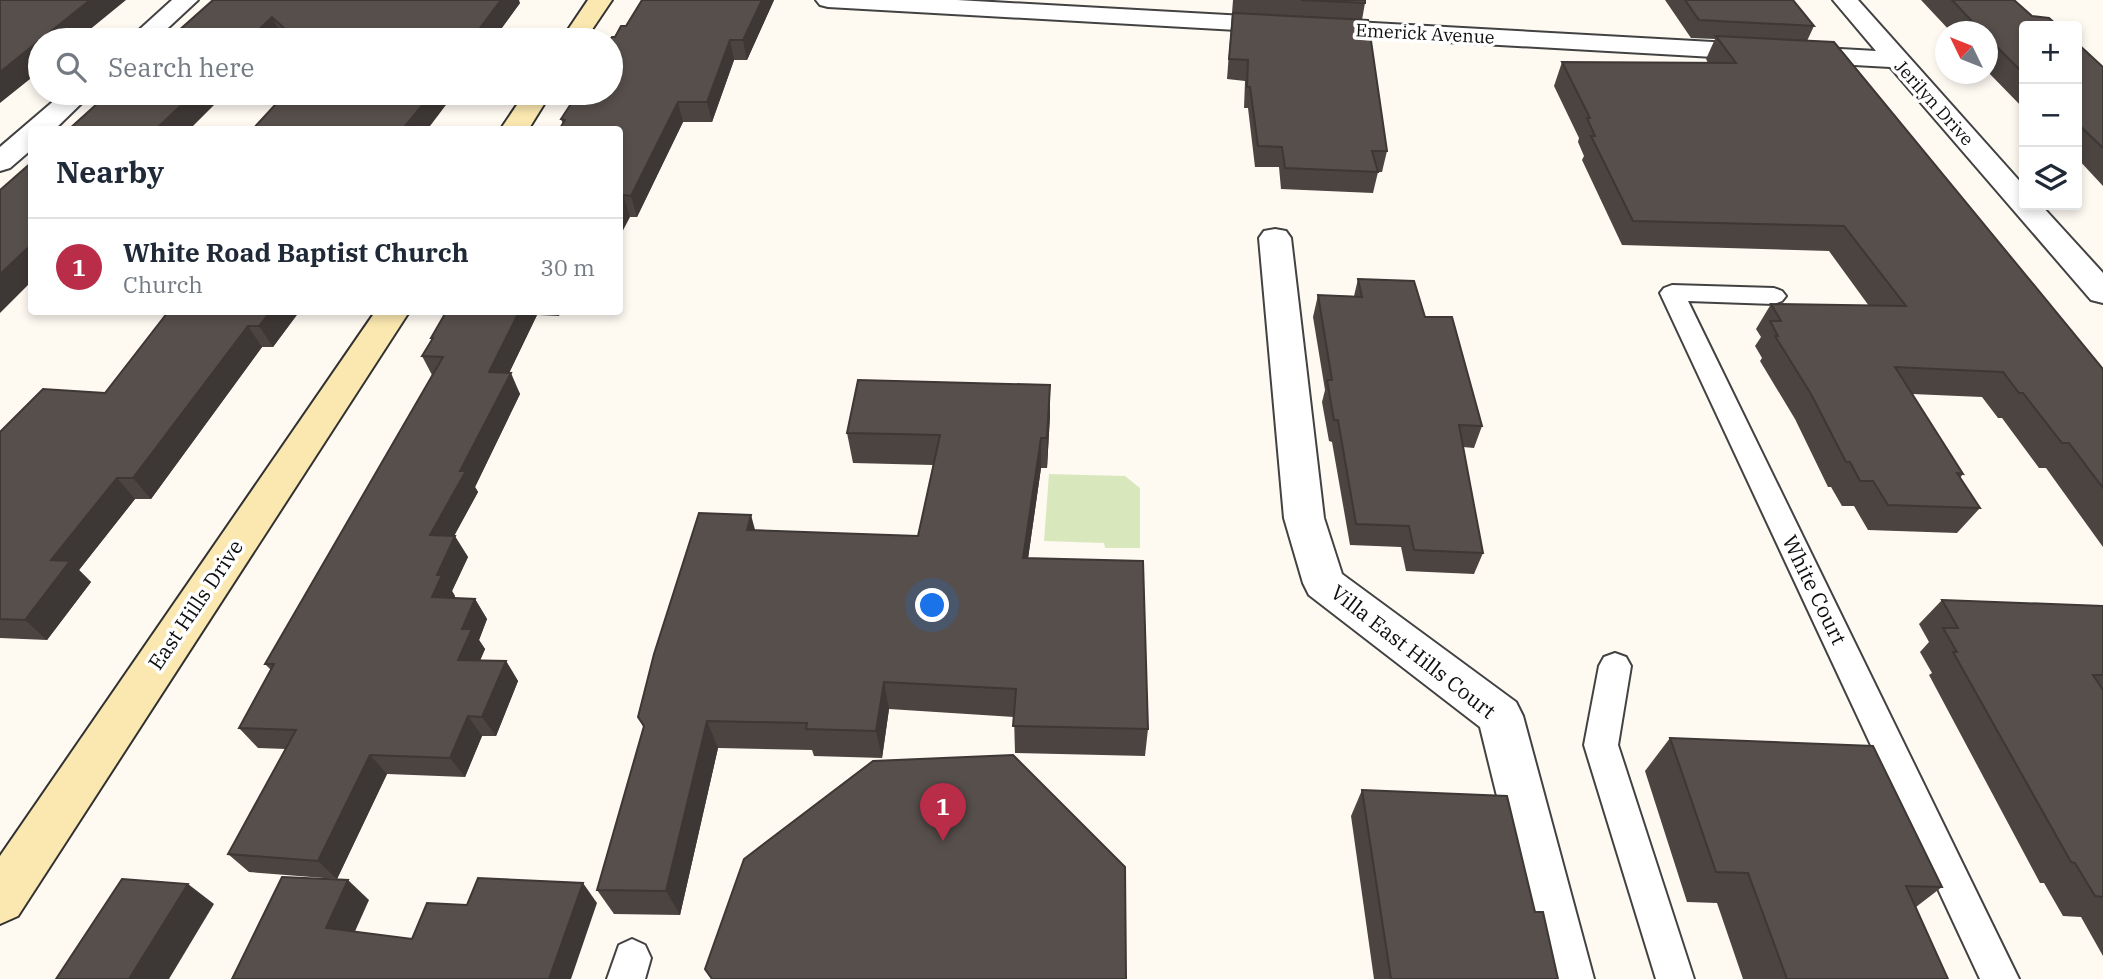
<!DOCTYPE html>
<meta charset="utf-8">
<style>
body{margin:0;font-family:"IBM Plex Serif",serif;background:#f6f6f7;color:#1f2937}
.controls{position:absolute;right:21px;top:21px;display:grid;overflow:hidden;border-radius:7px;box-shadow:0 4px 10px #0003}
.controls button{width:63px;height:63px;display:grid;place-items:center;padding:0;border:0;border-bottom:2px solid #e0e1e3;background:#fff;color:#1f2937;font:35px sans-serif}
.compass{position:absolute;left:1935px;top:21px;width:63px;height:63px;border-radius:50%;background:#fff;box-shadow:0 4px 10px #0003;rotate:313deg}
.you{position:absolute;left:933px;top:606px;width:24px;height:24px;margin:-18px;border:5px solid #fff;border-radius:50%;background:#1a73e8;box-shadow:0 0 0 10px #1a73e833}
.badge{display:grid;place-items:center;width:46px;height:46px;border-radius:50%;background:#b92d48;color:#fff;font-size:23px;font-weight:700}
.pin{position:absolute;translate:-50% -58px;filter:drop-shadow(0 2px 4px #0008)}
.pin::after{content:'';position:absolute;top:37px;width:24px;height:21px;background:inherit;clip-path:polygon(0 0,100% 0,50% 100%)}
.list{margin:0;padding:0;list-style:none}
h2{display:flex;justify-content:space-between;align-items:center;height:91px;margin:0;padding:0 28px;font-size:30px}
h2 small{font-size:23px;font-weight:400;color:#747a83}
.list li{display:grid;grid-template-columns:46px 1fr auto;gap:21px;align-items:center;box-sizing:border-box;height:98px;padding:0 28px;border-top:2px solid #e0e1e3}
.list b{display:block;font-size:26px;white-space:nowrap}
.list p{margin:0;font-size:23px;white-space:nowrap;color:#747a83}
.list em{font-size:23px;font-style:normal;color:#747a83}
.icon{flex:none;width:38px;height:38px;fill:none;stroke:currentColor;stroke-width:2;stroke-linecap:round;stroke-linejoin:round}
.map{position:relative;flex:none;width:2103px;height:979px;overflow:hidden}
.search{position:absolute;background:#fff;box-shadow:0 4px 10px #0003;left:28px;top:28px;width:595px;height:77px;display:flex;align-items:center;gap:18px;box-sizing:border-box;padding:0 24px;border-radius:38px;color:#747a83;font-size:26px}
.panel{position:absolute;background:#fff;box-shadow:0 4px 10px #0003;left:28px;top:126px;width:595px;height:189px;border-radius:7px}
.map>svg:first-child{display:block}
.green{fill:#d9e8bc}
.lines{fill:none;stroke-linecap:round;stroke-linejoin:round}
.lane-casing{stroke:#424242;stroke-width:4}
.street-casing{stroke:#424242;stroke-width:4}
.secondary-casing{stroke:#313131;stroke-width:4}
.lane{fill:#fff;fill-rule:evenodd}
.street{fill:#fff;fill-rule:evenodd}
.secondary{fill:#fbe8b0;fill-rule:evenodd}
.wall{fill:#4b4441}
.shaded-wall{fill:#3d3735}
.building{fill:#574f4c;stroke:#3d3735;stroke-width:2}
.labels{text-anchor:middle;stroke-width:7;stroke-linejoin:round;paint-order:stroke}
.far-street-label{font-size:18px;fill:#0f0f0f;stroke:#fff}
.street-label{font-size:21px;fill:#0f0f0f;stroke:#fff}
</style>
<div class="map">
<svg width="2103" height="979" viewBox="0 0 2103 979">
<rect width="100%" height="100%" fill="#fefaf2"/>
<polygon class="green" points="1049,474 1125,476 1140,488 1140,548 1105,548 1104,543 1044,541"/>
<g class="lines">
<g class="lane-casing">
<g id="lane">
<polygon points="1672,285 1774,288 1782,291 1786,296 1782,301 1774,304 1688,301 2019,979 1980,979 1660,293 1664,288"/>
<polygon points="1615,653 1626,657 1631,666 1618,745 1694,979 1656,979 1584,745 1599,666 1604,657"/>
<polygon points="632,939 645,945 651,958 645,979 607,979 619,945"/>
</g>
</g>
<g class="street-casing">
<g id="street">
<polygon points="172,0 198,0 155,40 128,40"/>
<polygon points="816,0 957,0 1876,51 1833,0 1858,0 2024,186 2024,205 2041,205 2103,273 2103,303 2091,300 1890,67 828,7 820,5"/>
<polygon points="63,93 92,93 54,130 32,130 32,149 10,168 0,171 0,147"/>
<polygon points="1275,229 1286,231 1291,238 1324,518 1342,574 1516,702 1523,716 1594,979 1542,979 1480,727 1309,595 1303,583 1284,518 1259,238 1264,231"/>
</g>
</g>
<g class="secondary-casing">
<g id="secondary">
<polygon points="588,0 612,0 585,40 561,40"/>
<polygon points="525,93 551,93 528,130 500,130"/>
<polygon points="375,312 409,312 18,916 0,924 0,856"/>
</g>
</g>
<use href="#lane" class="lane"/>
<use href="#street" class="street"/>
<use href="#secondary" class="secondary"/>
</g>
<g class="wall">
<polygon points="213,0 520,3 493,40 286,40 282,36"/>
<polygon points="774,0 747,60 734,60 712,122 683,122 637,217 630,217 563,124 561,119 615,37 626,26"/>
<polygon points="1233,0 1365,0 1365,3 1362,20 1387,151 1382,172 1378,172 1373,193 1281,189 1279,167 1255,167 1248,108 1244,108 1245,81 1227,79"/>
<polygon points="1665,0 1793,0 1814,26 1807,41 2103,369 2103,547 2046,468 2039,468 2002,418 1998,418 1982,397 1912,394 1963,474 1960,478 1980,508 1957,533 1868,530 1854,506 1842,506 1831,487 1828,487 1795,419 1760,361 1762,358 1755,346 1761,337 1756,329 1771,304 1869,306 1829,251 1622,245 1582,160 1584,156 1578,142 1579,138 1554,86 1562,62 1708,63 1706,59 1715,39 1691,38"/>
<polygon points="1921,0 2014,0 2024,26 2024,109 1987,71 1987,32 1951,32"/>
<polygon points="2077,43 2103,67 2103,186 2077,158"/>
<polygon points="1358,279 1425,317 1482,426 1474,448 1463,447 1483,553 1474,574 1406,571 1401,547 1350,545 1332,442 1329,441 1322,402 1325,390 1313,317 1318,295 1354,296"/>
<polygon points="112,312 299,312 273,347 262,347 151,499 135,499 79,570 91,582 47,640 0,638 0,432 105,393 166,315 115,315"/>
<polygon points="446,312 561,312 559,316 537,315 509,373 520,394 475,487 478,492 454,536 468,557 452,591 455,596 454,598 475,599 487,619 479,640 485,649 480,660 506,661 518,681 496,736 482,736 465,777 387,774 337,879 249,872 228,854 286,749 258,748 239,728 271,670 265,664 432,375 422,356 432,340 431,338"/>
<polygon points="1050,385 1050,415 1047,468 1041,468 1028,558 1148,729 1145,756 1015,753 1014,717 889,709 882,758 814,756 812,750 718,748 680,915 614,914 597,890 644,728 638,717 755,530 918,536 933,465 853,463 847,433"/>
<polygon points="1942,600 2103,606 2103,956 2081,917 2063,916 2044,883 2040,883 1929,675 1932,673 1920,652 1929,642 1919,624"/>
<polygon points="1670,738 1942,887 1916,907 1948,979 1743,979 1717,903 1687,902 1645,771"/>
<polygon points="1362,790 1535,912 1558,979 1374,979 1351,816"/>
</g>
<g class="shaded-wall">
<polygon points="90,0 126,0 77,40 40,40 40,71 0,103 0,72"/>
<polygon points="501,0 519,0 520,3 493,40 471,40"/>
<polygon points="762,0 774,0 747,60 743,40"/>
<polygon points="272,17 282,36 278,40 248,40"/>
<polygon points="730,40 734,60 712,122 707,102"/>
<polygon points="194,93 226,93 189,130 155,130"/>
<polygon points="432,93 455,93 427,130 402,130"/>
<polygon points="678,102 683,122 637,217 631,196"/>
<polygon points="623,195 630,217 620,236 620,202"/>
<polygon points="32,244 32,281 0,313 0,274"/>
<polygon points="270,312 299,312 273,347 259,326"/>
<polygon points="519,312 536,312 537,315 499,394 489,372"/>
<polygon points="248,326 262,347 151,499 133,478"/>
<polygon points="511,373 520,394 475,487 478,492 443,556 430,535 460,471"/>
<polygon points="1050,385 1050,415 1047,468 1047,438"/>
<polygon points="1041,438 1041,468 1024,587 1023,558"/>
<polygon points="117,478 135,499 79,570 91,582 47,640 25,620 51,560"/>
<polygon points="751,515 759,544 747,530"/>
<polygon points="455,536 468,557 452,591 455,596 445,618 432,597 437,575"/>
<polygon points="475,599 487,619 479,640 485,649 472,680 458,660 462,629"/>
<polygon points="506,661 518,681 496,736 482,717"/>
<polygon points="884,682 889,709 882,758 876,731"/>
<polygon points="468,716 482,736 465,777 450,758"/>
<polygon points="707,721 718,748 680,915 666,891"/>
<polygon points="370,755 387,774 337,879 318,861"/>
<polygon points="348,880 369,900 348,947 326,928"/>
<polygon points="583,883 597,903 571,979 549,979"/>
<polygon points="188,884 214,904 169,979 129,979"/>
</g>
<g class="building">
<polygon points="0,0 90,0 0,72"/>
<polygon points="213,0 501,0 471,40 297,40 272,17 248,40 168,40"/>
<polygon points="642,0 762,0 743,40 730,40 707,102 678,102 631,196 623,195 620,202 620,130 559,130 565,120 561,119 578,93 611,93 610,40 612,37 615,37 621,26 626,26"/>
<polygon points="1301,0 1365,0 1365,3"/>
<polygon points="1685,0 1793,0 1814,26 1699,20"/>
<polygon points="1952,0 2014,0 2032,16 2049,18 2058,26 2024,26 2024,74 1987,37 1987,32 1982,32"/>
<polygon points="1233,13 1368,20 1387,151 1372,151 1378,172 1285,168 1282,147 1258,146 1250,87 1247,87 1248,60 1229,59"/>
<polygon points="1716,36 1834,42 2103,369 2103,488 2069,443 2062,443 2023,393 2019,393 2003,372 1895,367 1963,474 1957,473 1980,508 1888,505 1873,481 1860,481 1850,462 1846,462 1811,394 1775,336 1778,336 1770,321 1781,321 1771,304 1906,306 1844,226 1633,221 1591,136 1595,136 1587,118 1590,118 1562,62 1736,63"/>
<polygon points="2077,43 2103,67 2103,148 2077,123"/>
<polygon points="109,93 194,93 155,130 68,130"/>
<polygon points="286,93 432,93 402,130 252,130"/>
<polygon points="32,162 32,244 0,274 0,190"/>
<polygon points="1358,279 1414,281 1425,317 1452,317 1482,426 1459,425 1483,553 1414,550 1409,526 1356,524 1338,420 1334,420 1327,380 1332,380 1318,295 1362,297"/>
<polygon points="168,312 270,312 259,326 248,326 133,478 117,478 51,560 70,561 25,620 0,619 0,432 43,389 105,393"/>
<polygon points="446,312 519,312 489,372 511,373 460,471 466,471 430,535 455,536 437,575 442,575 432,597 475,599 462,629 472,629 458,660 506,661 482,717 468,716 450,758 370,755 318,861 228,854 296,730 239,728 274,664 265,664 443,357 422,356 433,338 431,338"/>
<polygon points="858,380 1050,385 1047,438 1041,438 1023,558 1143,561 1148,729 1013,726 1016,689 884,682 876,731 806,729 807,723 707,721 666,891 597,890 644,726 638,717 654,654 699,513 751,515 747,530 918,536 940,435 847,433"/>
<polygon points="1942,600 2103,606 2103,675 2093,675 2103,690 2103,897 2095,896 2075,863 2071,862 1953,652 1957,652 1943,628 1958,628"/>
<polygon points="1670,738 1873,746 1942,887 1906,886 1948,979 1787,979 1748,873 1716,872"/>
<polygon points="1013,755 1125,867 1126,979 712,979 705,969 744,859 873,761"/>
<polygon points="1362,790 1507,796 1535,912 1543,912 1558,979 1391,979"/>
<polygon points="282,877 348,880 326,928 412,939 427,903 467,905 478,878 583,883 549,979 232,979"/>
<polygon points="122,879 188,884 129,979 56,979"/>
</g>
<g class="labels">
<g class="far-street-label">
<text transform="translate(1425 34) rotate(3)" y="6">Emerick Avenue</text>
<text transform="translate(1934 103) rotate(48)" y="6">Jerilyn Drive</text>
</g>
<g class="street-label">
<text transform="translate(1814 590) rotate(64)" y="7">White Court</text>
<text transform="translate(196 605) rotate(-56)" y="7">East Hills Drive</text>
<text transform="translate(1413 652) rotate(38)" y="7">Villa East Hills Court</text>
</g>
</g>
</svg>
<div class="controls">
<button>+</button>
<button>−</button>
<button><svg class="icon" aria-label="layers" viewBox="0 0 24 24"><path d="M12 4l9 5-9 5-9-5zM3 14l9 5 9-5"/></svg></button>
</div>
<svg class="compass" viewBox="-18 -18 36 36"><path d="M0-13l5 13h-10z" fill="#e53935"/><path d="M0 13l5-13h-10z" fill="#747a83"/></svg>
<div class="you"></div>
<div class="pin badge" style="left:943px;top:841px">1</div>
<div class="search"><svg class="icon" aria-label="search" viewBox="0 0 24 24"><circle cx="10" cy="10" r="6"/><path d="M15 15l6 6"/></svg>Search here</div>
<section class="panel">
<h2>Nearby<small></small></h2>
<ul class="list">
<li><span class="badge">1</span><div><b>White Road Baptist Church</b><p>Church</p></div><em>30 m</em></li>
</ul>
</section>
</div>
